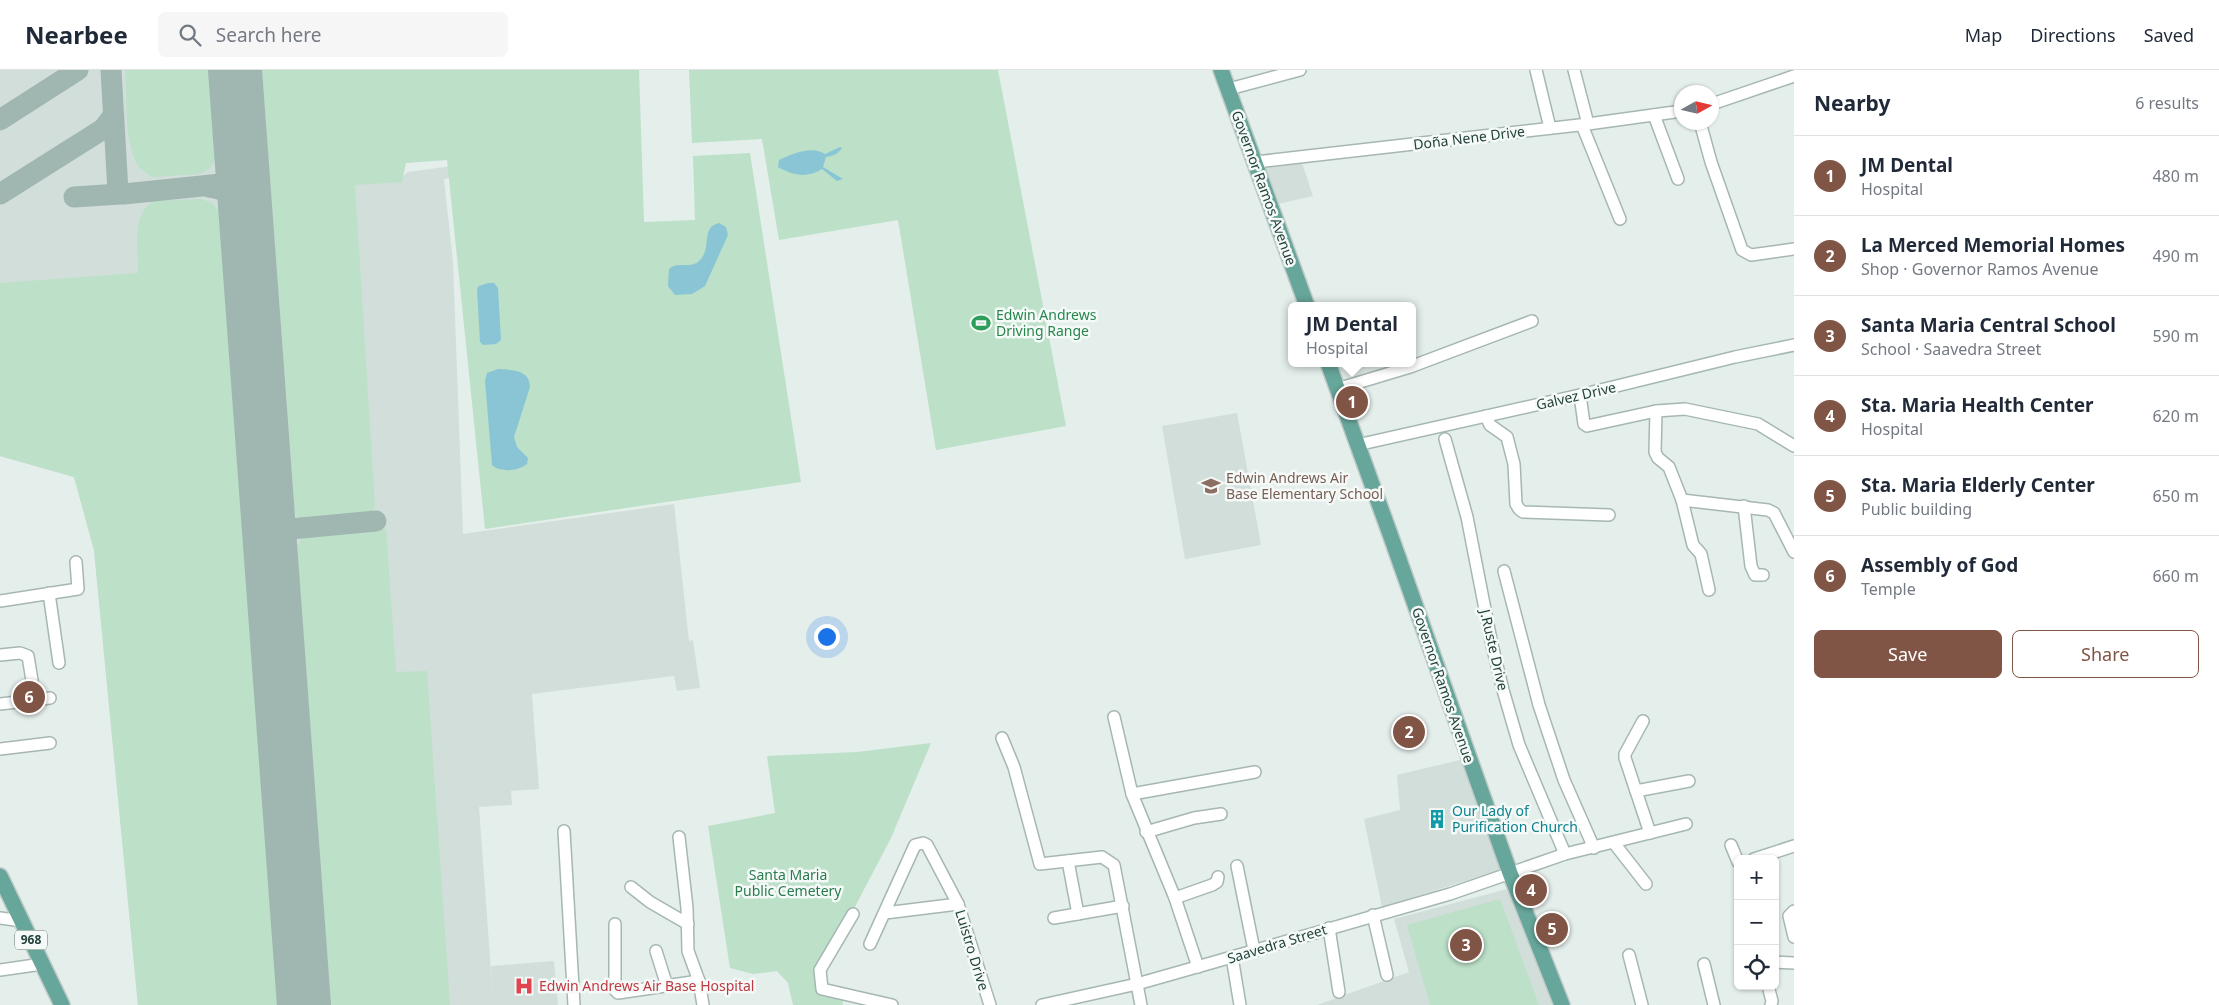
<!DOCTYPE html>
<meta charset="utf-8">
<style>
body{margin:0;font-family:"Noto Sans",sans-serif;background:#f6f6f7;color:#1f2937}
.controls{position:absolute;right:15px;bottom:15px;display:grid;overflow:hidden;border-radius:8px;box-shadow:0 1px 4px #0004}
.controls button{width:45px;height:45px;display:grid;place-items:center;padding:0;border:0;border-bottom:1px solid #e0e1e3;background:#fff;color:#1f2937;font:25px sans-serif}
.compass{position:absolute;left:1674px;top:15px;width:45px;height:45px;border-radius:50%;background:#fff;box-shadow:0 1px 4px #0004;rotate:82deg}
.you{position:absolute;left:826px;top:566px;width:18px;height:18px;margin:-12px;border:4px solid #fff;border-radius:50%;background:#1a73e8;box-shadow:0 0 0 8px #1a73e833}
.badge{display:grid;place-items:center;width:32px;height:32px;border-radius:50%;background:#815546;color:#fff;font-size:16px;font-weight:700}
.pin{position:absolute;translate:-50% -50%;border:2px solid #fff;box-shadow:0 1px 5px #0006}
.popup{position:absolute;left:1288px;top:232px;width:128px;height:65px;box-sizing:border-box;display:grid;place-content:center;border-radius:8px;background:#fff;filter:drop-shadow(0 1px 4px #0005);font-size:16px;white-space:nowrap;color:#747a83}
.popup b{font-size:19px;color:#1f2937}
.popup::after{content:'';position:absolute;left:50%;top:100%;margin-left:-10px;border:10px solid transparent;border-top-color:#fff}
.list{margin:0;padding:0;list-style:none}
h2{display:flex;justify-content:space-between;align-items:center;height:65px;margin:0;padding:0 20px;font-size:21px}
h2 small{font-size:16px;font-weight:400;color:#747a83}
.list li{display:grid;grid-template-columns:32px 1fr auto;gap:15px;align-items:center;box-sizing:border-box;height:80px;padding:0 20px;border-top:1px solid #e0e1e3}
.list b{display:block;font-size:19px;white-space:nowrap}
.list p{margin:0;font-size:16px;white-space:nowrap;color:#747a83}
.list em{font-size:16px;font-style:normal;color:#747a83}
.actions{display:flex;gap:10px;padding:15px 20px}
.actions a{flex:1;padding:11px 0;border:1px solid #815546;border-radius:8px;text-align:center;font-size:18px;color:#815546}
.actions .main{background:#815546;color:#fff}
.icon{flex:none;width:28px;height:28px;fill:none;stroke:currentColor;stroke-width:2;stroke-linecap:round;stroke-linejoin:round}
.map{position:relative;flex:none;width:1794px;height:935px;overflow:hidden}
header{display:flex;align-items:center;gap:30px;box-sizing:border-box;height:70px;padding:0 25px;background:#fff;border-bottom:1px solid #e0e1e3}
header strong{font-size:24px}
nav{display:flex;gap:28px;margin-inline-start:auto;font-size:18px}
.search{width:350px;height:45px;background:#f6f6f7;display:flex;align-items:center;gap:12px;box-sizing:border-box;padding:0 18px;border-radius:8px;color:#747a83;font-size:19px}
main{display:flex}
aside{flex:1;background:#fff}
.map>svg:first-child{display:block}
.built{fill:#d2deda}
.green{fill:#bce0c8}
.water{fill:#8ac5d6}
.lines{fill:none;stroke-linecap:round;stroke-linejoin:round}
.taxiway{stroke:#a0b6b0;stroke-width:21}
.runway{stroke:#a0b6b0;stroke-width:54}
.minor-casing{stroke:#a6b7b3;stroke-width:14}
.major-casing{stroke:#c1cac8;stroke-width:18}
.minor{stroke:#fff;stroke-width:11}
.major{stroke:#67a69a;stroke-width:15}
.labels{text-anchor:middle;stroke-width:5;stroke-linejoin:round;paint-order:stroke}
.shield{fill:#f5faf8;stroke:#617974;stroke-width:1}
.shield-label{font-size:12px;font-weight:bold;fill:#22423b}
.street-label{font-size:14px;fill:#22423b;stroke:#f5faf8}
.leisure-label{font-size:14px;fill:#27864d;stroke:#f5faf8;text-anchor:start}
.education-label{font-size:14px;fill:#785e54;stroke:#f5faf8;text-anchor:start}
.culture-label{font-size:14px;fill:#0d838f;stroke:#f5faf8;text-anchor:start}
.park-label{font-size:14px;fill:#2a7b4e;stroke:#f5faf8}
.health-label{font-size:14px;fill:#be3a42;stroke:#f5faf8;text-anchor:start}
</style>
<header>
<strong>Nearbee</strong>
<div class="search"><svg class="icon" aria-label="search" viewBox="0 0 24 24"><circle cx="10" cy="10" r="6"/><path d="M15 15l6 6"/></svg>Search here</div>
<nav><a>Map</a><a>Directions</a><a>Saved</a></nav>
</header>
<main>
<div class="map">
<svg width="1794" height="935" viewBox="0 0 1794 935">
<rect width="100%" height="100%" fill="#e4eeeb"/>
<g class="built">
<polygon points="0,0 345,0 403,106 408,102 467,94 468,105 444,109 453,192 463,464 674,434 689,571 693,570 700,618 677,621 674,606 532,624 539,719 511,721 512,735 479,737 493,929 491,896 554,891 558,935 138,935 94,480 74,407 0,386"/>
<polygon points="1302,93 1313,126 1278,134 1266,97"/>
<polygon points="1237,343 1261,475 1185,489 1162,356"/>
<polygon points="1464,689 1503,799 1382,837 1364,749 1400,740 1397,705"/>
<polygon points="1507,819 1555,935 1317,935 1409,902 1394,849"/>
</g>
<g class="green">
<path d="M125 0H209L216 87 210 98 200 104 152 107C147 103 140 100 137 94 124 71 127 26 125 0Z"/>
<polygon points="262,0 639,0 644,152 695,150 693,86 750,83 801,412 485,459 447,90 406,93 402,112 355,115 375,436 371,443 367,445 307,451 298,448 295,443"/>
<polygon points="689,0 998,0 1066,356 936,380 898,150 779,170 762,69 692,73"/>
<path d="M201 129 212 133 220 143 280 935H138L94 480 74 407 0 386V213L138 203C139 180 130 148 153 131Z"/>
<polygon points="386,459 396,602 427,601 450,935 331,935 297,475 306,464"/>
<polygon points="931,673 891,768 848,850 817,898 821,920 842,925 843,935 793,935 788,913 777,901 753,904 730,898 708,756 775,743 767,686 857,682"/>
<polygon points="1500,829 1539,935 1430,935 1407,855"/>
</g>
<g class="water">
<path d="M840 77 842 78C838 84 833 86 826 87L823 97 843 109 837 111 822 99C806 109 793 105 778 97L779 90C792 84 812 75 825 84Z"/>
<path d="M719 153 726 157 728 165 705 216 692 224 675 225 668 216 669 199C679 189 693 203 703 186 710 175 702 157 719 153Z"/>
<polygon points="488,213 494,213 498,218 501,270 496,274 483,275 480,272 477,219 479,216"/>
<path d="M498 299C511 300 530 299 530 317L514 367 517 377 528 388 527 394C519 401 500 403 492 395L485 311 487 303Z"/>
</g>
<g class="lines">
<g class="taxiway">
<polyline points="111,0 118,122 124,124 221,114 232,107 242,90"/>
<polyline points="0,50 78,0"/>
<path d="M209 117C230 120 239 127 246 147"/>
<polyline points="0,124 103,59 113,46"/>
<polyline points="74,127 120,124"/>
<polyline points="269,461 376,451"/>
</g>
<polyline class="runway" points="235,0 304,935"/>
<g class="minor-casing">
<g id="minor">
<polyline points="1536,0 1550,58"/>
<polyline points="1574,0 1588,54"/>
<polyline points="1229,19 1300,0"/>
<polyline points="1712,34 1794,6"/>
<polyline points="1654,45 1678,109"/>
<polyline points="1700,52 1711,92 1742,180 1751,185 1794,179"/>
<polyline points="1582,55 1620,149"/>
<polyline points="1256,92 1588,54 1682,41"/>
<polyline points="1337,319 1410,297 1532,251"/>
<polyline points="1580,325 1584,354 1587,356 1656,341 1685,339 1758,354 1794,376"/>
<polyline points="1656,341 1655,382 1658,388 1669,397 1682,430 1693,475 1701,484 1709,520"/>
<polyline points="1486,346 1490,355 1507,367 1514,394 1516,434 1519,439 1523,442 1609,445"/>
<polyline points="1445,369 1467,447 1492,575 1503,620 1519,675 1565,784"/>
<polyline points="1357,375 1580,325 1735,287 1794,275"/>
<polyline points="1682,430 1768,440 1774,443 1794,482"/>
<polyline points="1744,436 1751,496 1755,505 1763,505"/>
<polyline points="1504,501 1539,635 1564,710 1594,778"/>
<polyline points="49,523 59,593"/>
<polyline points="0,531 78,519 76,492"/>
<polyline points="0,585 20,583 28,586 35,629"/>
<polyline points="0,634 50,628"/>
<polyline points="1114,647 1132,724 1175,828 1198,897"/>
<polyline points="1643,651 1625,684 1625,688 1650,763"/>
<polyline points="1002,668 1014,697 1040,794 1102,787 1114,795 1141,935"/>
<polyline points="0,679 50,673"/>
<polyline points="1636,721 1689,711"/>
<polyline points="1132,724 1255,702"/>
<polyline points="564,761 574,935"/>
<polyline points="1146,762 1194,748 1221,744"/>
<polyline points="679,767 687,838 688,881 699,911 703,935"/>
<polyline points="1614,773 1646,814"/>
<polyline points="1731,775 1738,792"/>
<polyline points="1754,789 1794,776"/>
<polyline points="1068,791 1078,844"/>
<polyline points="1237,796 1254,880"/>
<polyline points="631,817 650,832 688,854"/>
<polyline points="1175,828 1212,815 1217,812 1218,807"/>
<polyline points="1794,841 1789,846 1794,867"/>
<polyline points="885,843 958,834"/>
<polyline points="853,844 820,900 822,919 892,935"/>
<polyline points="1373,845 1387,905"/>
<polyline points="0,848 22,851"/>
<polyline points="1054,848 1123,836"/>
<polyline points="615,854 615,920 618,923 699,911"/>
<polyline points="1329,858 1339,922"/>
<polyline points="870,874 915,775 923,773 927,775 958,834 990,935"/>
<polyline points="656,881 667,916"/>
<polyline points="1629,885 1642,935"/>
<polyline points="1232,887 1240,935"/>
<polyline points="1775,892 1794,893"/>
<polyline points="1704,894 1714,935"/>
<polyline points="0,900 42,894"/>
<polyline points="1768,916 1772,931 1771,935"/>
<polyline points="1042,935 1137,914 1232,887 1450,824 1565,784 1686,754"/>
</g>
</g>
<g class="major-casing">
<g id="major">
<polyline points="1221,0 1307,236"/>
<polyline points="1328,293 1390,464 1510,803 1562,935"/>
<polyline points="0,806 62,935"/>
</g>
</g>
<use href="#minor" class="minor"/>
<use href="#major" class="major"/>
</g>
<defs>
<g id="stadium-bare" transform="scale(1.5)"><path d="M0-5a6.5 5 0 1 0 0 10a6.5 5 0 1 0 0-10ZM-3.5-1.8h7v3.6h-7Z" fill="#2e9e5b" stroke="#f5faf8" stroke-width="2.5" paint-order="stroke"/></g>
<g id="school-bare" transform="scale(1.5)"><path d="M0-5L7-2L0 1L-7-2ZM-4 1L0 2.5L4 1V4Q0 6-4 4Z" fill="#8d6e63" stroke="#f5faf8" stroke-width="2.5" paint-order="stroke"/></g>
<g id="building-bare" transform="scale(1.5)"><path d="M-4-6H4V6H1V3H-1V6H-4ZM-2.5-4.3h1.7v1.8h-1.7ZM.8-4.3h1.7v1.8H.8ZM-2.5-1h1.7V.8h-1.7ZM.8-1h1.7V.8H.8Z" fill="#0f9aa8" stroke="#f5faf8" stroke-width="2.5" paint-order="stroke"/></g>
<g id="hospital-bare" transform="scale(1.5)"><path d="M-5-5h3v3.5h4V-5h3V5h-3V1.5h-4V5h-3Z" fill="#e0444e" stroke="#f5faf8" stroke-width="2.5" paint-order="stroke"/></g>
</defs>
<g fill-rule="evenodd">
<use href="#stadium-bare" x="981" y="253"/>
<use href="#school-bare" x="1211" y="416"/>
<use href="#building-bare" x="1437" y="749"/>
<use href="#hospital-bare" x="524" y="916"/>
</g>
<g class="labels">
<rect class="shield" x="15" y="860.5" width="32" height="19" rx="4"/>
<g class="shield-label">
<text x="31" y="874">968</text>
</g>
<g class="street-label">
<text transform="translate(1469 68) rotate(-7)" y="5">Doña Nene Drive</text>
<text transform="translate(1264 118) rotate(70)" y="5">Governor Ramos Avenue</text>
<text transform="translate(1576 326) rotate(-13)" y="5">Galvez Drive</text>
<text transform="translate(1494 580) rotate(77)" y="5">J.Ruste Drive</text>
<text transform="translate(1443 615) rotate(71)" y="5">Governor Ramos Avenue</text>
<text transform="translate(1277 874) rotate(-17)" y="5">Saavedra Street</text>
<text transform="translate(972 880) rotate(73)" y="5">Luistro Drive</text>
</g>
<g class="leisure-label">
<text x="996" y="250">Edwin Andrews<tspan x="996" dy="16">Driving Range</tspan></text>
</g>
<g class="education-label">
<text x="1226" y="413">Edwin Andrews Air<tspan x="1226" dy="16">Base Elementary School</tspan></text>
</g>
<g class="culture-label">
<text x="1452" y="746">Our Lady of<tspan x="1452" dy="16">Purification Church</tspan></text>
</g>
<g class="park-label">
<text x="788" y="810">Santa Maria<tspan x="788" dy="16">Public Cemetery</tspan></text>
</g>
<g class="health-label">
<text x="539" y="921">Edwin Andrews Air Base Hospital</text>
</g>
</g>
</svg>
<div class="controls">
<button>+</button>
<button>−</button>
<button><svg class="icon" aria-label="locate" viewBox="0 0 24 24"><circle cx="12" cy="12" r="6"/><path d="M12 2v4M12 18v4M2 12h4M18 12h4"/></svg></button>
</div>
<svg class="compass" viewBox="-18 -18 36 36"><path d="M0-13l5 13h-10z" fill="#e53935"/><path d="M0 13l5-13h-10z" fill="#747a83"/></svg>
<div class="you"></div>
<div class="pin badge" style="left:1352px;top:332px">1</div>
<div class="popup"><b>JM Dental</b>Hospital</div>
<div class="pin badge" style="left:1409px;top:662px">2</div>
<div class="pin badge" style="left:1466px;top:875px">3</div>
<div class="pin badge" style="left:1531px;top:820px">4</div>
<div class="pin badge" style="left:1552px;top:859px">5</div>
<div class="pin badge" style="left:29px;top:627px">6</div>
</div>
<aside>
<h2>Nearby<small>6 results</small></h2>
<ul class="list">
<li><span class="badge">1</span><div><b>JM Dental</b><p>Hospital</p></div><em>480 m</em></li>
<li><span class="badge">2</span><div><b>La Merced Memorial Homes</b><p>Shop · Governor Ramos Avenue</p></div><em>490 m</em></li>
<li><span class="badge">3</span><div><b>Santa Maria Central School</b><p>School · Saavedra Street</p></div><em>590 m</em></li>
<li><span class="badge">4</span><div><b>Sta. Maria Health Center</b><p>Hospital</p></div><em>620 m</em></li>
<li><span class="badge">5</span><div><b>Sta. Maria Elderly Center</b><p>Public building</p></div><em>650 m</em></li>
<li><span class="badge">6</span><div><b>Assembly of God</b><p>Temple</p></div><em>660 m</em></li>
</ul>
<div class="actions"><a class="main">Save</a><a>Share</a></div>
</aside>
</main>
